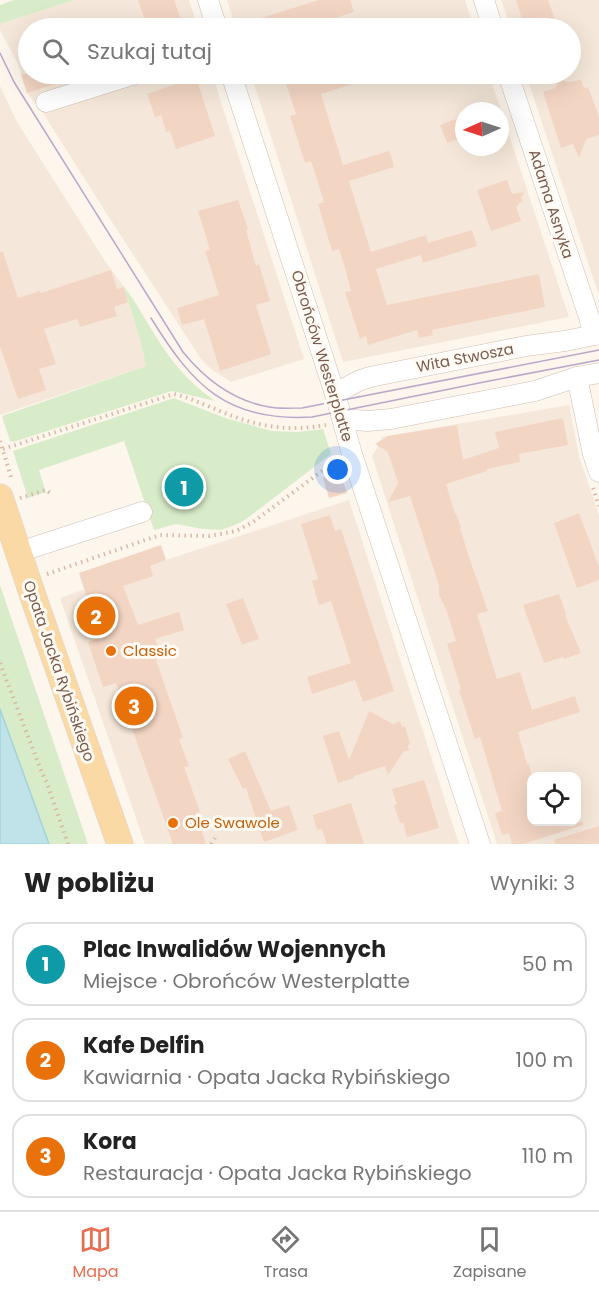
<!DOCTYPE html>
<html lang="pl">
<meta charset="utf-8">
<style>
body{margin:0;font-family:Poppins,sans-serif;background:#f2f2f2;color:#222}
.controls{position:absolute;right:18px;bottom:18px;display:grid;overflow:hidden;border-radius:12px;box-shadow:0 6px 24px #0002}
.controls button{width:54px;height:54px;display:grid;place-items:center;padding:0;border:0;border-bottom:2px solid #e0e0e0;background:#fff;color:#222;font:30px sans-serif}
.compass{position:absolute;left:455px;top:102px;width:54px;height:54px;border-radius:50%;background:#fff;box-shadow:0 6px 24px #0002;rotate:267deg}
.you{position:absolute;left:338px;top:470px;width:21px;height:21px;margin:-15px;border:4px solid #fff;border-radius:50%;background:#1a73e8;box-shadow:0 0 0 9px #1a73e833}
.badge{display:grid;place-items:center;width:39px;height:39px;border-radius:50%;background:#e76f51;color:#fff;font-size:20px;font-weight:700}
.pin{position:absolute;translate:-50% -50%;border:3px solid #fff;box-shadow:0 2px 6px #0006}
.list{margin:0;padding:0;list-style:none}
h2{display:flex;justify-content:space-between;align-items:center;height:78px;margin:0;padding:0 24px;font-size:26px}
h2 small{font-size:20px;font-weight:400;color:#767676}
.list li{display:grid;grid-template-columns:39px 1fr auto;gap:18px;align-items:center;box-sizing:border-box;height:84px;margin:0 12px 12px;padding:0 12px;border:2px solid #e0e0e0;border-radius:18px}
.list b{display:block;font-size:22px;white-space:nowrap}
.list p{margin:0;font-size:20px;white-space:nowrap;color:#767676}
.list em{font-size:20px;font-style:normal;color:#767676}
.icon{flex:none;width:33px;height:33px;fill:none;stroke:currentColor;stroke-width:2;stroke-linecap:round;stroke-linejoin:round}
.map{position:relative;flex:none;width:599px;height:844px;overflow:hidden}
.search{position:absolute;background:#fff;box-shadow:0 6px 24px #0002;left:18px;right:18px;top:18px;height:66px;display:flex;align-items:center;gap:15px;box-sizing:border-box;padding:0 21px;border-radius:33px;color:#767676;font-size:22px}
.sheet{height:366px;background:#fff}
nav{display:flex;justify-content:space-around;align-items:center;box-sizing:border-box;height:84px;border-top:2px solid #e0e0e0;background:#fff;font-size:16px;color:#767676}
nav a{display:grid;justify-items:center;gap:3px}
nav .on{color:#e76f51}
.map>svg:first-child{display:block}
.residential{fill:#f5e8da;fill-rule:evenodd}
.green{fill:#d8ecc9}
.water{fill:#bfe3e8;stroke:#a5d3da;stroke-width:1.5}
.building{fill:#f3d5c3}
.lines{fill:none;stroke-linecap:round;stroke-linejoin:round}
.minor-casing{stroke:#d1beb0;stroke-width:21}
.major-casing{stroke:#dad1cd;stroke-width:27}
.path{stroke:#d9b8a5;stroke-width:4;stroke-dasharray:1.5 4.5;stroke-linecap:butt}
.minor{stroke:#fff;stroke-width:20}
.major{stroke:#fbd9a5;stroke-width:26}
.tram{stroke:#b9a8c9;stroke-width:1.5}
.food-dot{fill:#e8710a;stroke:#fffaf3;stroke-width:2}
.labels{text-anchor:middle;stroke-width:6;stroke-linejoin:round;paint-order:stroke}
.street-label{font-size:15px;fill:#7a5c4d;stroke:#fffaf3}
.food-label{font-size:15px;fill:#c56008;stroke:#fffaf3;text-anchor:start}
</style>
<div class="map">
<svg width="599" height="844" viewBox="0 0 599 844">
<rect width="100%" height="100%" fill="#fdf6ec"/>
<g class="residential">
<polygon points="74,0 189,0 198,28 28,28 28,74 212,74 304,359 231,382 211,369 201,359 110,219 43,113 27,93 18,64 0,30 0,24"/>
<polygon points="227,0 465,0 474,28 236,28"/>
<polygon points="501,0 599,0 599,296 526,74 570,74 570,28 511,28"/>
<path d="M251 74H489L569 317 343 362ZM464 111H500V147H464Z"/>
<polygon points="0,86 17,122 105,261 124,287 141,343 146,366 0,415"/>
<path d="M569 405 579 456 599 515V844H497L372 456 382 440 381 437ZM532 776H576V822H532Z"/>
<polygon points="349,500 459,844 145,844 60,598 166,560"/>
</g>
<g class="green">
<polygon points="14,0 74,0 0,24 0,5"/>
<path d="M124 287C134 299 142 314 150 327 168 357 185 380 215 401L172 391 13 442 10 441 2 416 146 366 141 343Z"/>
<polygon points="174,398 225,418 272,431 298,432 323,429 331,454 245,520 237,524 221,530 203,529 176,524 154,530 124,441 39,470 46,492 28,498 13,451"/>
<polygon points="0,585 88,844 0,844"/>
</g>
<polygon class="water" points="0,709 49,844 0,844"/>
<g class="building">
<polygon points="138,0 174,0 184,28 148,28"/>
<polygon points="319,0 350,0 354,12 303,28 240,28 239,25"/>
<polygon points="516,0 548,0 558,28 525,28"/>
<polygon points="21,74 76,74 77,77 27,93"/>
<polygon points="283,74 374,74 374,77 321,94 343,165 389,151 392,159 394,167 349,181 371,252 426,235 428,243 472,230 477,246 423,263 421,255 376,269 387,305 539,274 545,307 432,330 433,335 419,338 417,330 368,345 366,336 360,339 345,292 351,291 345,268 339,249 332,251 318,204 324,202 311,161 305,163 290,116 296,114"/>
<polygon points="196,77 215,136 176,149 170,131 166,132 161,115 155,117 147,94"/>
<polygon points="561,79 567,82 581,80 584,88 588,87 599,117 599,135 586,139 579,158 573,144 561,148 543,92 555,88"/>
<polygon points="464,116 464,137 447,143 440,125"/>
<polygon points="507,180 512,194 524,192 521,199 523,200 516,207 521,221 491,231 477,190"/>
<polygon points="238,200 248,229 246,230 256,266 259,264 270,301 256,305 271,354 220,371 204,319 182,325 177,308 219,295 205,251 210,250 198,211"/>
<polygon points="0,252 3,252 18,298 40,291 41,293 111,270 117,289 124,287 128,302 114,307 117,316 80,327 77,319 44,329 56,364 39,369 46,390 18,399 0,346"/>
<polygon points="563,418 568,445 519,454 520,462 487,469 487,471 446,484 455,514 456,513 461,528 460,528 470,560 488,611 477,614 497,679 520,672 532,710 575,696 580,712 518,732 527,764 529,764 531,772 531,822 583,822 583,825 523,844 512,844 509,833 502,835 495,813 502,811 480,737 475,739 459,690 461,689 447,644 456,641 446,609 439,595 439,586 435,573 410,496 388,502 398,483 388,452 375,444 388,436 457,425 463,460 499,448 495,432"/>
<polygon points="340,473 347,493 329,498 323,478"/>
<polygon points="579,513 599,567 599,580 577,588 554,523"/>
<polygon points="330,515 335,531 341,529 394,691 363,702 355,680 312,694 307,677 351,663 331,601 319,605 312,581 318,579 301,524"/>
<polygon points="161,545 166,560 150,566 153,576 123,586 138,625 179,612 184,630 155,639 159,651 154,654 183,738 179,739 189,766 184,767 200,812 196,813 206,844 173,844 116,683 103,687 88,642 98,638 84,602 88,601 79,573"/>
<polygon points="559,594 566,614 565,615 581,653 564,659 563,657 544,663 523,605"/>
<polygon points="243,598 259,639 242,645 226,604"/>
<polygon points="369,711 393,724 400,721 402,727 405,726 410,744 408,745 409,750 403,752 388,775 385,766 354,776 354,778 338,783 323,736 339,731 349,760"/>
<polygon points="245,751 271,811 289,805 298,830 264,842 246,788 243,789 228,759"/>
<polygon points="424,780 439,828 407,837 403,822 400,823 394,805 397,804 392,789"/>
<polygon points="351,803 364,844 327,844 322,829 317,830 313,815"/>
<polygon points="599,826 599,844 555,844 554,840"/>
</g>
<g class="lines">
<g class="minor-casing">
<g id="minor">
<polyline points="208,0 217,28"/>
<polyline points="484,0 493,28"/>
<polyline points="231,74 335,394 352,454 480,844"/>
<polyline points="508,74 589,317 594,335"/>
<polyline points="46,102 135,74"/>
<polyline points="577,377 593,454 599,472"/>
<polyline points="335,394 358,381 370,377 526,346 565,341 599,334"/>
<polyline points="342,419 367,421 391,419 535,391 577,377 599,373"/>
<polyline points="19,552 142,512"/>
</g>
</g>
<g class="major-casing">
<polyline id="major" points="0,497 35,602 120,844"/>
</g>
<g class="path">
<polyline points="0,441 12,480"/>
<path d="M3 449 174 394C195 399 215 410 235 417 266 428 293 431 326 425"/>
<polyline points="593,488 599,506"/>
<polyline points="20,498 46,490 50,493"/>
<polyline points="47,574 160,535 209,536 236,531 253,522 337,460"/>
<polyline points="0,663 42,773 47,783 68,844"/>
<polyline points="211,844 215,838"/>
</g>
<use href="#minor" class="minor"/>
<use href="#major" class="major"/>
<g class="tram">
<path d="M0 53 14 82 29 106 183 352C205 379 234 401 269 407 280 409 291 408 302 408L599 350"/>
<path d="M151 318C193 386 227 422 312 417L489 381 599 360"/>
</g>
</g>
<g class="food-dot">
<circle cx="111" cy="651" r="6"/>
<circle cx="173" cy="823" r="6"/>
</g>
<g class="labels">
<g class="street-label">
<text transform="translate(551 204) rotate(72)" y="5">Adama Asnyka</text>
<text transform="translate(322 356) rotate(73)" y="5">Obrońców Westerplatte</text>
<text transform="translate(465 358) rotate(-11)" y="5">Wita Stwosza</text>
<text transform="translate(59 671) rotate(71)" y="5">Opata Jacka Rybińskiego</text>
</g>
<g class="food-label">
<text x="123" y="656">Classic</text>
<text x="185" y="828">Ole Swawole</text>
</g>
</g>
</svg>
<div class="controls">
<button><svg class="icon" aria-label="locate" viewBox="0 0 24 24"><circle cx="12" cy="12" r="6"/><path d="M12 2v4M12 18v4M2 12h4M18 12h4"/></svg></button>
</div>
<svg class="compass" viewBox="-18 -18 36 36"><path d="M0-13l5 13h-10z" fill="#e53935"/><path d="M0 13l5-13h-10z" fill="#767676"/></svg>
<div class="you"></div>
<div class="pin badge" style="left:184px;top:487px;background:#0f9aa8">1</div>
<div class="pin badge" style="left:96px;top:616px;background:#e8710a">2</div>
<div class="pin badge" style="left:134px;top:706px;background:#e8710a">3</div>
<div class="search"><svg class="icon" aria-label="search" viewBox="0 0 24 24"><circle cx="10" cy="10" r="6"/><path d="M15 15l6 6"/></svg>Szukaj tutaj</div>
</div>
<section class="sheet">
<h2>W pobliżu<small>Wyniki: 3</small></h2>
<ul class="list">
<li><span class="badge" style="background:#0f9aa8">1</span><div><b>Plac Inwalidów Wojennych</b><p>Miejsce · Obrońców Westerplatte</p></div><em>50 m</em></li>
<li><span class="badge" style="background:#e8710a">2</span><div><b>Kafe Delfin</b><p>Kawiarnia · Opata Jacka Rybińskiego</p></div><em>100 m</em></li>
<li><span class="badge" style="background:#e8710a">3</span><div><b>Kora</b><p>Restauracja · Opata Jacka Rybińskiego</p></div><em>110 m</em></li>
</ul>
</section>
<nav>
<a class="on"><svg class="icon" aria-label="map" viewBox="0 0 24 24"><path d="M3 6l6-2 6 2 6-2v14l-6 2-6-2-6 2zM9 4v14M15 6v14"/></svg>Mapa</a>
<a><svg class="icon" aria-label="directions" viewBox="0 0 24 24"><path d="M12 3l9 9-9 9-9-9zM9 14v-3h6M13 9l2 2-2 2"/></svg>Trasa</a>
<a><svg class="icon" aria-label="saved" viewBox="0 0 24 24"><path d="M7 4h10v16l-5-4-5 4z"/></svg>Zapisane</a>
</nav>
